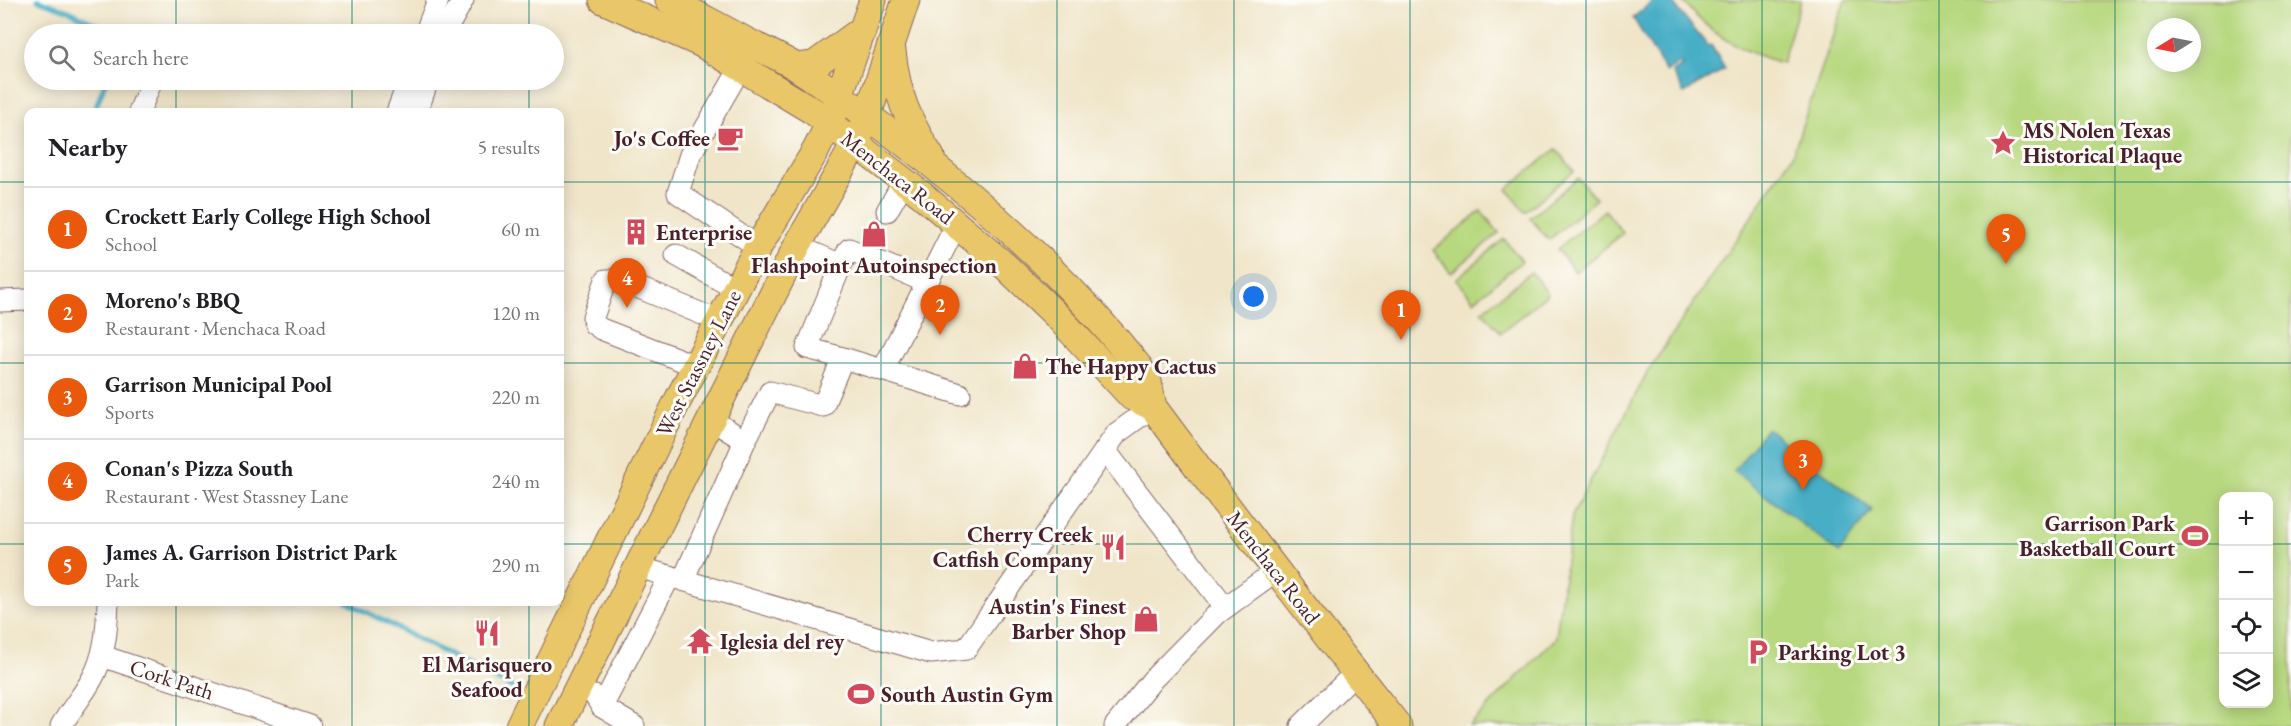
<!DOCTYPE html>
<meta charset="utf-8">
<style>
body{margin:0;font-family:"EB Garamond",serif;background:#f6f6f6;color:#202124}
.controls{position:absolute;right:18px;bottom:18px;display:grid;overflow:hidden;border-radius:12px;box-shadow:0 3px 15px #0003}
.controls button{width:54px;height:54px;display:grid;place-items:center;padding:0;border:0;border-bottom:2px solid #e0e0e0;background:#fff;color:#202124;font:30px sans-serif}
.compass{position:absolute;left:2147px;top:18px;width:54px;height:54px;border-radius:50%;background:#fff;box-shadow:0 3px 15px #0003;rotate:260deg}
.you{position:absolute;left:1254px;top:297px;width:21px;height:21px;margin:-15px;border:4px solid #fff;border-radius:50%;background:#1a73e8;box-shadow:0 0 0 9px #1a73e833}
.badge{display:grid;place-items:center;width:39px;height:39px;border-radius:50%;background:#ea580c;color:#fff;font-size:20px;font-weight:700}
.pin{position:absolute;translate:-50% -50px;filter:drop-shadow(0 2px 3px #0008)}
.pin::after{content:'';position:absolute;top:32px;width:21px;height:18px;background:inherit;clip-path:polygon(0 0,100% 0,50% 100%)}
.list{margin:0;padding:0;list-style:none}
h2{display:flex;justify-content:space-between;align-items:center;height:78px;margin:0;padding:0 24px;font-size:26px}
h2 small{font-size:20px;font-weight:400;color:#757577}
.list li{display:grid;grid-template-columns:39px 1fr auto;gap:18px;align-items:center;box-sizing:border-box;height:84px;padding:0 24px;border-top:2px solid #e0e0e0}
.list b{display:block;font-size:22px;white-space:nowrap}
.list p{margin:0;font-size:20px;white-space:nowrap;color:#757577}
.list em{font-size:20px;font-style:normal;color:#757577}
.icon{flex:none;width:33px;height:33px;fill:none;stroke:currentColor;stroke-width:2;stroke-linecap:round;stroke-linejoin:round}
.map{position:relative;flex:none;width:2291px;height:726px;overflow:hidden}
.search{position:absolute;background:#fff;box-shadow:0 3px 15px #0003;left:24px;top:24px;width:540px;height:66px;display:flex;align-items:center;gap:15px;box-sizing:border-box;padding:0 21px;border-radius:33px;color:#757577;font-size:22px}
.panel{position:absolute;background:#fff;box-shadow:0 3px 15px #0003;left:24px;top:108px;width:540px;height:498px;border-radius:12px}
.map>svg:first-child{display:block}
.green{fill:#b7d87f;stroke:#807c55;stroke-width:1.5;fill-rule:evenodd}
.water{fill:#47aec6;stroke:#486678;stroke-width:1.5}
.lines{fill:none;stroke-linecap:round;stroke-linejoin:round}
.stream{stroke:#47aec6;stroke-width:5}
.minor-casing{stroke:#846462;stroke-width:23}
.major-casing{stroke:#846462;stroke-width:29}
.minor{stroke:#fff;stroke-width:21}
.major{stroke:#e9c769;stroke-width:27}
.grid{fill:none;stroke:#0f766e;stroke-width:1.5;stroke-opacity:0.55}
.labels{text-anchor:middle;stroke-width:6;stroke-linejoin:round;paint-order:stroke}
.poi-label{font-size:22px;font-weight:bold;fill:#4a1f2b;stroke:#fdfcf7;text-anchor:start}
.street-label{font-size:22px;fill:#4a1f2b;stroke:#fdfcf7}
</style>
<div class="map">
<svg width="2291" height="726" viewBox="0 0 2291 726">
<rect width="100%" height="100%" fill="#fdfcf7"/>
<filter id="ink" filterUnits="userSpaceOnUse"><feTurbulence type="fractalNoise" baseFrequency=".0167" numOctaves="2"/><feDisplacementMap in="SourceGraphic" scale="12" xChannelSelector="R" yChannelSelector="G"/><feConvolveMatrix kernelMatrix="1 2 1 2 8 2 1 2 1" color-interpolation-filters="sRGB"/></filter>
<filter id="wash" filterUnits="userSpaceOnUse"><feTurbulence type="fractalNoise" baseFrequency=".008" numOctaves="4" result="noise"/><feDisplacementMap in="SourceGraphic" scale="24" xChannelSelector="R" yChannelSelector="G"/><feGaussianBlur stdDeviation="1.35" result="paint"/><feColorMatrix in="noise" values="0 0 0 0 0 0 0 0 0 0 0 0 0 0 0 0 0 1.4 0 .05"/><feComposite in="paint" operator="in"/></filter>
<g filter="url(#wash)">
<rect width="100%" height="100%" fill="#f0e5c9"/>
<g class="green">
<path d="M1682 0H1801L1782 63C1739 51 1710 35 1682 0Z"/>
<path d="M1845 0H2291V726H1469L1556 638 1572 516 1648 371 1792 156ZM2156 27H2192V63H2156ZM2224 496H2268V704H2224Z"/>
<polygon points="1556,149 1574,171 1525,212 1507,189"/>
<polygon points="1578,178 1596,199 1549,240 1530,218"/>
<polygon points="1605,210 1623,233 1575,272 1557,249"/>
<polygon points="1481,211 1499,233 1451,273 1433,250"/>
<polygon points="1504,239 1522,261 1474,301 1456,279"/>
<polygon points="1531,272 1548,294 1501,333 1482,311"/>
</g>
<g class="water">
<polygon points="1654,0 1670,0 1708,46 1711,45 1725,69 1684,93 1672,72 1682,66 1680,63 1666,72 1633,18"/>
<polygon points="1767,428 1872,510 1839,553 1734,471"/>
</g>
<g class="lines">
<g class="stream">
<polyline points="38,0 69,11 108,30 111,34"/>
<polyline points="94,112 106,80"/>
<polyline points="347,602 513,688"/>
</g>
</g>
</g>
<g filter="url(#ink)">
<g class="lines">
<g class="minor-casing">
<g id="minor">
<polyline points="425,34 438,0"/>
<polyline points="444,34 463,0"/>
<polyline points="741,67 690,155 678,193 758,247"/>
<polyline points="139,112 152,80"/>
<polyline points="397,112 409,80"/>
<polyline points="417,112 428,80"/>
<polyline points="887,211 904,181"/>
<polyline points="797,246 841,265 807,348 843,358"/>
<polyline points="676,255 736,289"/>
<polyline points="841,265 849,249 926,282"/>
<polyline points="0,301 28,300"/>
<polyline points="696,366 601,329 594,324 593,317 606,280 620,280 719,321"/>
<polyline points="883,370 957,223"/>
<polyline points="745,441 770,392 823,406 843,358 960,394"/>
<polyline points="1105,450 1225,607"/>
<polyline points="638,567 931,653 966,649 1117,433 1153,407"/>
<polyline points="683,580 745,441 712,420"/>
<polyline points="102,656 310,726"/>
<polyline points="595,696 602,707 634,726"/>
<polyline points="602,707 670,576"/>
<path d="M61 726C72 707 88 690 96 671 106 649 107 625 108 602"/>
<polyline points="1115,726 1153,679 1218,613 1277,570"/>
<polyline points="1301,726 1355,673"/>
</g>
</g>
<g class="major-casing">
<g id="major">
<polyline points="603,0 702,44 813,111 922,195 1004,265 1057,316 1132,397 1153,407"/>
<path d="M669 0C696 14 723 29 750 43 766 51 783 59 798 68 924 151 1045 249 1139 367L1148 382 1153 407C1233 515 1314 621 1398 726"/>
<path d="M892 51C897 96 907 119 931 157"/>
<polyline points="796,67 814,65 862,30"/>
<polyline points="519,726 677,402 758,247 816,150 829,124 873,0"/>
<polyline points="559,726 797,246 855,144 867,117 906,0"/>
</g>
</g>
<use href="#minor" class="minor"/>
<use href="#major" class="major"/>
</g>
</g>
<path class="grid" d="M176 0V34M352 0V34M529 0V34M705 0V726M881 0V726M1057 0V726M1234 0V726M1410 0V726M1586 0V726M1762 0V726M1939 0V726M2115 0V726M176 80V112M352 80V112M529 80V112M0 182H28M560 182H2291M0 363H28M560 363H2291M0 544H28M560 544H2224M2268 544H2291M176 602V726M352 602V726M529 602V726"/>
<defs>
<g id="cafe-bare" transform="scale(2.07)"><path d="M-5.5-4.5H6V0H3Q3 3.5 0 3.5H-2.5Q-5.5 3.5-5.5 0ZM3-3.2v2h1.7v-2ZM-6 4.5H4V6H-6Z" fill="#d1495b" stroke="#fdfcf7" stroke-width="2.5" paint-order="stroke"/></g>
<g id="sight-bare" transform="scale(2.07)"><path d="M0-6L1.8-2.2L6-1.7L2.9 1.2L3.7 5.4L0 3.3L-3.7 5.4L-2.9 1.2L-6-1.7L-1.8-2.2Z" fill="#d1495b" stroke="#fdfcf7" stroke-width="2.5" paint-order="stroke"/></g>
<g id="building-bare" transform="scale(2.07)"><path d="M-4-6H4V6H1V3H-1V6H-4ZM-2.5-4.3h1.7v1.8h-1.7ZM.8-4.3h1.7v1.8H.8ZM-2.5-1h1.7V.8h-1.7ZM.8-1h1.7V.8H.8Z" fill="#d1495b" stroke="#fdfcf7" stroke-width="2.5" paint-order="stroke"/></g>
<g id="shop-bare" transform="scale(2.07)"><path d="M-5-2.5h2.3a2.7 3.5 0 0 1 5.4 0H5L5.5 6h-11ZM-1.5-2.5h3a1.5 2.3 0 0 0-3 0Z" fill="#d1495b" stroke="#fdfcf7" stroke-width="2.5" paint-order="stroke"/></g>
<g id="stadium-bare" transform="scale(2.07)"><path d="M0-5a6.5 5 0 1 0 0 10a6.5 5 0 1 0 0-10ZM-3.5-1.8h7v3.6h-7Z" fill="#d1495b" stroke="#fdfcf7" stroke-width="2.5" paint-order="stroke"/></g>
<g id="restaurant-bare" transform="scale(2.07)"><path d="M-5-6h1v4h1v-4h1v4h1v-4h1v5L-1.5 .5V6h-2V.5L-5-1ZM5-6V6H3V1.5H1.5Q1.5-4 5-6Z" fill="#d1495b" stroke="#fdfcf7" stroke-width="2.5" paint-order="stroke"/></g>
<g id="temple-bare" transform="scale(2.07)"><path d="M0-6L5-2H3V0L6.5 2.5H4V6H1.5V3h-3V6H-4V2.5H-6.5L-3 0V-2H-5Z" fill="#d1495b" stroke="#fdfcf7" stroke-width="2.5" paint-order="stroke"/></g>
<g id="parking-bare" transform="scale(2.07)"><path d="M-3.5-5.5H1a3.5 3.5 0 0 1 0 7H-1V5.5H-3.5ZM-1-3.4V-.6H.8a1.4 1.4 0 0 0 0-2.8Z" fill="#d1495b" stroke="#fdfcf7" stroke-width="2.5" paint-order="stroke"/></g>
</defs>
<g fill-rule="evenodd">
<use href="#cafe-bare" x="730" y="138"/>
<use href="#sight-bare" x="2003" y="143"/>
<use href="#building-bare" x="636" y="232"/>
<use href="#shop-bare" x="874" y="234"/>
<use href="#shop-bare" x="1025" y="366"/>
<use href="#stadium-bare" x="2195" y="536"/>
<use href="#restaurant-bare" x="1113" y="547"/>
<use href="#shop-bare" x="1146" y="619"/>
<use href="#restaurant-bare" x="487" y="633"/>
<use href="#temple-bare" x="700" y="641"/>
<use href="#parking-bare" x="1758" y="652"/>
<use href="#stadium-bare" x="861" y="694"/>
</g>
<g class="labels">
<g class="poi-label">
<text x="2023" y="138">MS Nolen Texas<tspan x="2023" dy="25">Historical Plaque</tspan></text>
<text x="710" y="146" text-anchor="end">Jo's Coffee</text>
<text x="656" y="240">Enterprise</text>
<text x="874" y="273" text-anchor="middle">Flashpoint Autoinspection</text>
<text x="1045" y="374">The Happy Cactus</text>
<text x="2175" y="531" text-anchor="end">Garrison Park<tspan x="2175" dy="25">Basketball Court</tspan></text>
<text x="1093" y="542" text-anchor="end">Cherry Creek<tspan x="1093" dy="25">Catfish Company</tspan></text>
<text x="1126" y="614" text-anchor="end">Austin's Finest<tspan x="1126" dy="25">Barber Shop</tspan></text>
<text x="720" y="649">Iglesia del rey</text>
<text x="1778" y="660">Parking Lot 3</text>
<text x="487" y="672" text-anchor="middle">El Marisquero<tspan x="487" dy="25">Seafood</tspan></text>
<text x="881" y="702">South Austin Gym</text>
</g>
<g class="street-label">
<text transform="translate(898 177) rotate(38)" y="8">Menchaca Road</text>
<text transform="translate(698 363) rotate(-63)" y="8">West Stassney Lane</text>
<text transform="translate(1274 567) rotate(52)" y="8">Menchaca Road</text>
<text transform="translate(172 679) rotate(18)" y="8">Cork Path</text>
</g>
</g>
</svg>
<div class="controls">
<button>+</button>
<button>−</button>
<button><svg class="icon" aria-label="locate" viewBox="0 0 24 24"><circle cx="12" cy="12" r="6"/><path d="M12 2v4M12 18v4M2 12h4M18 12h4"/></svg></button>
<button><svg class="icon" aria-label="layers" viewBox="0 0 24 24"><path d="M12 4l9 5-9 5-9-5zM3 14l9 5 9-5"/></svg></button>
</div>
<svg class="compass" viewBox="-18 -18 36 36"><path d="M0-13l5 13h-10z" fill="#e53935"/><path d="M0 13l5-13h-10z" fill="#757577"/></svg>
<div class="you"></div>
<div class="pin badge" style="left:1401px;top:340px">1</div>
<div class="pin badge" style="left:940px;top:335px">2</div>
<div class="pin badge" style="left:1803px;top:490px">3</div>
<div class="pin badge" style="left:627px;top:308px">4</div>
<div class="pin badge" style="left:2006px;top:264px">5</div>
<div class="search"><svg class="icon" aria-label="search" viewBox="0 0 24 24"><circle cx="10" cy="10" r="6"/><path d="M15 15l6 6"/></svg>Search here</div>
<section class="panel">
<h2>Nearby<small>5 results</small></h2>
<ul class="list">
<li><span class="badge">1</span><div><b>Crockett Early College High School</b><p>School</p></div><em>60 m</em></li>
<li><span class="badge">2</span><div><b>Moreno's BBQ</b><p>Restaurant · Menchaca Road</p></div><em>120 m</em></li>
<li><span class="badge">3</span><div><b>Garrison Municipal Pool</b><p>Sports</p></div><em>220 m</em></li>
<li><span class="badge">4</span><div><b>Conan's Pizza South</b><p>Restaurant · West Stassney Lane</p></div><em>240 m</em></li>
<li><span class="badge">5</span><div><b>James A. Garrison District Park</b><p>Park</p></div><em>290 m</em></li>
</ul>
</section>
</div>
